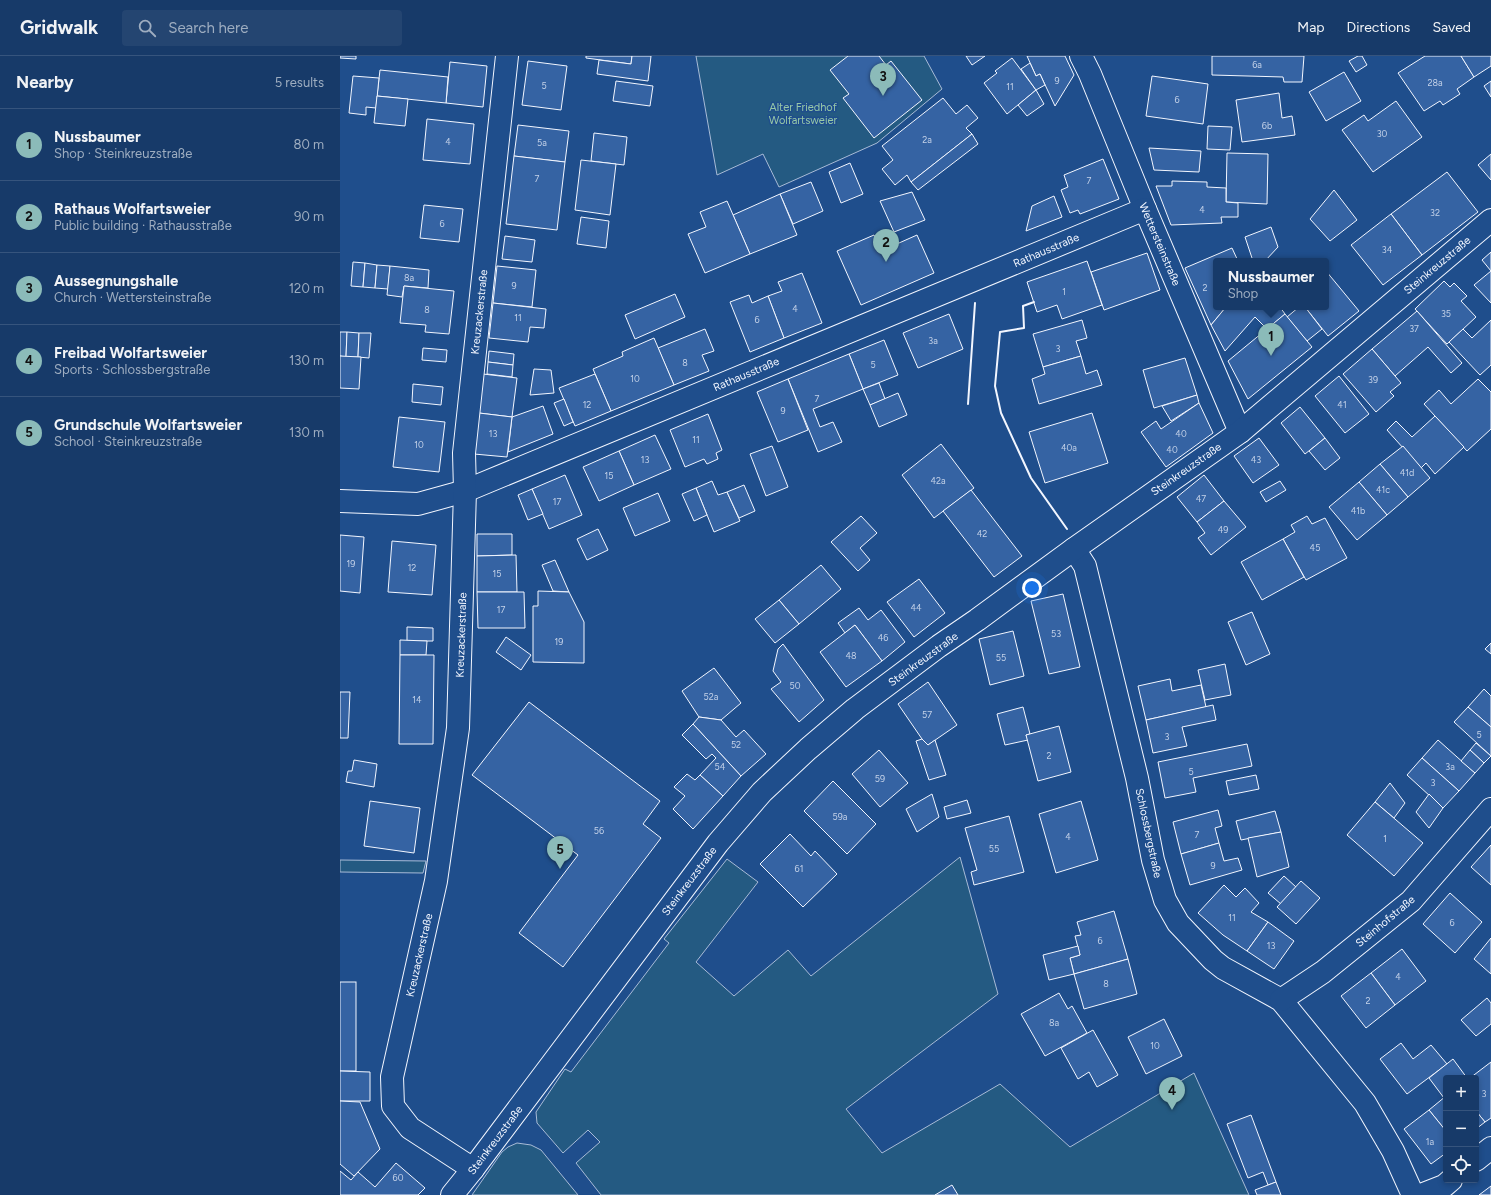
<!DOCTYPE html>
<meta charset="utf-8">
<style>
body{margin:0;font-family:Figtree,sans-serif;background:#244571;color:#f1f3f6}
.controls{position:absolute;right:12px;bottom:12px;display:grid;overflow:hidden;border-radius:4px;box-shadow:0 2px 6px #0003}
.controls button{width:36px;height:36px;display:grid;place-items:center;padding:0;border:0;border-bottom:1px solid #36547d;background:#173a69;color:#f1f3f6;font:20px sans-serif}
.you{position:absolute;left:692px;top:532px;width:14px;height:14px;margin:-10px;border:3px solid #fff;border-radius:50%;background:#1a73e8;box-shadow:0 0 0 6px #1a73e833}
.badge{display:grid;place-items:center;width:26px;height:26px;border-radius:50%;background:#8bbbb9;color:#111;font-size:13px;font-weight:700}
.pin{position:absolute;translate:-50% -33px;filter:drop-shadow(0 1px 2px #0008)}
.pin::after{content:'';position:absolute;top:21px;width:14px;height:12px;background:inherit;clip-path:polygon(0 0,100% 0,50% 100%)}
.popup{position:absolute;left:873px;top:202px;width:116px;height:52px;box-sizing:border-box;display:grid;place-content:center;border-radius:4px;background:#173a69;filter:drop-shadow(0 1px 3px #0005);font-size:13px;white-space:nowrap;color:#9eadc0}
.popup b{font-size:15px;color:#f1f3f6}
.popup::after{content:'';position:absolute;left:50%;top:100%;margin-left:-8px;border:8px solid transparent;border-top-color:#173a69}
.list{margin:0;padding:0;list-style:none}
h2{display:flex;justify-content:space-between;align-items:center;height:52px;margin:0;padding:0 16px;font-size:17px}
h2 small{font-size:13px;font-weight:400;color:#9eadc0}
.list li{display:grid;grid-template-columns:26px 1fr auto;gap:12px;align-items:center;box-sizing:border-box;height:72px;padding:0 16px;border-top:1px solid #36547d}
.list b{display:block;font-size:15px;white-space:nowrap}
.list p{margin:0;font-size:13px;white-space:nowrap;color:#9eadc0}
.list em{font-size:13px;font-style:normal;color:#9eadc0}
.icon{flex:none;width:22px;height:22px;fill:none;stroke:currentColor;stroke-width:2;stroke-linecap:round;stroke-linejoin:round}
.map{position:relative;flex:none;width:1151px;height:1139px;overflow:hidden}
header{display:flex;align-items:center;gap:24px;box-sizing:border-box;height:56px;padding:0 20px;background:#173a69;border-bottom:1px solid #36547d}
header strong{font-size:19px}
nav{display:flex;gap:22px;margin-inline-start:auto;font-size:14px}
.search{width:280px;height:36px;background:#244571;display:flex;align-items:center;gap:10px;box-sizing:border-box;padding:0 14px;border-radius:4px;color:#9eadc0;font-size:15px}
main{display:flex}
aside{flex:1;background:#173a69}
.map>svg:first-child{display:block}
.green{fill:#245a82;stroke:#a8bbd7}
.building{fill:#3563a3;stroke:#f2f6ff}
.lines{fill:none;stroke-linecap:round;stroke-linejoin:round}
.minor-casing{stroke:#f2f6ff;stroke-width:24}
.tertiary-casing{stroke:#f2f6ff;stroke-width:24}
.minor{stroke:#1f4e8c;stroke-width:22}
.tertiary{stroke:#1f4e8c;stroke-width:22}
.wall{stroke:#f2f6ff;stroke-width:2}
.labels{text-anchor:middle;stroke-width:3;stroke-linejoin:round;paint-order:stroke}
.number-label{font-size:9px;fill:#c3d1e8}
.park-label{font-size:11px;fill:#97c8a6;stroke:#1f4e8c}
.street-label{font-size:11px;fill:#f2f6ff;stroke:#1f4e8c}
</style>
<header>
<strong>Gridwalk</strong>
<div class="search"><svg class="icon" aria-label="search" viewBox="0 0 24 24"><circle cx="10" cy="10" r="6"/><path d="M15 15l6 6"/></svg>Search here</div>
<nav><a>Map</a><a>Directions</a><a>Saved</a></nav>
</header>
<main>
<aside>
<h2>Nearby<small>5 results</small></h2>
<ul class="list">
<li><span class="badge">1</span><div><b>Nussbaumer</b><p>Shop · Steinkreuzstraße</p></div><em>80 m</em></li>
<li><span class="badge">2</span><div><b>Rathaus Wolfartsweier</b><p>Public building · Rathausstraße</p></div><em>90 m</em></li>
<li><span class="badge">3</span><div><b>Aussegnungshalle</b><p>Church · Wettersteinstraße</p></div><em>120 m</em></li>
<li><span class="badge">4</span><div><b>Freibad Wolfartsweier</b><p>Sports · Schlossbergstraße</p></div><em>130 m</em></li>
<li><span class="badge">5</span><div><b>Grundschule Wolfartsweier</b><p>School · Steinkreuzstraße</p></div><em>130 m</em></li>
</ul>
</aside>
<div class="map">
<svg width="1151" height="1139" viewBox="0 0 1151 1139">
<rect width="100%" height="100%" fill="#1f4e8c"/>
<g class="green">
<polygon points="356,0 584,0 602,33 537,87 439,131 423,98 377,119"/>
<polygon points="620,801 658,938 506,1053 542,1097 660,1028 730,1091 854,1017 909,1139 261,1139 236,1107 260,1086 248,1074 223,1097 197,1067 196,1056 225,1013 231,1016 329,887 324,883 387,803 418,826 356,906 394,940 448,894 471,920"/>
<polygon points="0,804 86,805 83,817 0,816"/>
<polygon points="177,1087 191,1089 201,1094 238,1139 132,1139 162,1096 168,1091"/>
</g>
<g class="building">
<polygon points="0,0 16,0 16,3 0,2"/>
<polygon points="246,0 292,0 291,8 246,2"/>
<polygon points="292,0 311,0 308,25 257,18 259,4 291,8"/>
<polygon points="508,0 539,0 546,9 551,5 582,44 534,82 503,42 509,38 490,14"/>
<polygon points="626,0 645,0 632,9"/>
<polygon points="687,0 725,0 734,19 715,50 700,18 696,20"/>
<polygon points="872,0 964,0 962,26 944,26 943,21 872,19"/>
<polygon points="1018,0 1022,0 1027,9 1016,16 1009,5"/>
<polygon points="1085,0 1121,0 1134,21 1117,33 1120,38 1103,49 1100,45 1084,55 1058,17"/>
<polygon points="1121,0 1151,0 1151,10 1134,21"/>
<polygon points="672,2 696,34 667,58 644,27 657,17 655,15"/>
<polygon points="188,5 227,10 221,54 182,49"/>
<polygon points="110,6 147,10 143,51 106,47"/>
<polygon points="690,7 696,20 700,18 705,29 696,34 681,13"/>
<polygon points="40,14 108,21 106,47 37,40"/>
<polygon points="1004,16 1021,45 986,65 969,36"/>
<polygon points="13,20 39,22 36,52 26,51 26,59 9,57"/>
<polygon points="812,20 868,28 863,68 806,60"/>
<polygon points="276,25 313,30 310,50 273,45"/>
<polygon points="1151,25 1151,41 1144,30"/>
<polygon points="696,34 704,48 687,60 678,49"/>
<polygon points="939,37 942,62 952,60 955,79 902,86 896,44"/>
<polygon points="37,40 68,43 65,70 34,67"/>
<polygon points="603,42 616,58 627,49 638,62 626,72 632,78 571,126 567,119 555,129 542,113 553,104 542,90"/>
<polygon points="1056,45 1082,81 1033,116 1002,74 1024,59 1028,65"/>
<polygon points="87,63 134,68 130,108 83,104"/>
<polygon points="178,69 229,75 225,106 174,100"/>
<polygon points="868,70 892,71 890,94 867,93"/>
<polygon points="254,77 287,81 284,109 251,105"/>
<polygon points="632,78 638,88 578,134 571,126"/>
<polygon points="809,92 861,95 859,116 814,114"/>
<polygon points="887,97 928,98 927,148 886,146"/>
<polygon points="1151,98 1151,124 1138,109"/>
<polygon points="174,100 225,106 217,174 166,168"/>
<polygon points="763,103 779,143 740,158 738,154 730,157 721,134 728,131 724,119"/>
<polygon points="241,104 276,108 270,159 235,154"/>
<polygon points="510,107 523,138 501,147 489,116"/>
<polygon points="1107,116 1138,156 1082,199 1051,158"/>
<polygon points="832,125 867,126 867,131 886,132 886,146 898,147 898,161 881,161 882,167 831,169 816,130 832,130"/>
<polygon points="471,126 483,155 453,168 440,138"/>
<polygon points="994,134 1017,164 990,185 970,163"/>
<polygon points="572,136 585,164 554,176 540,145"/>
<polygon points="440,138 457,179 410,198 393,159"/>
<polygon points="714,140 722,161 686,175 692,150"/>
<polygon points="387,145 410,198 365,217 348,178 366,171 360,156"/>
<polygon points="84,149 123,153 119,186 80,182"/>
<polygon points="1051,158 1082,199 1043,229 1011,189"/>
<polygon points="241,161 269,165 266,192 237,188"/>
<polygon points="931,171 938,191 925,205 913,205 905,181"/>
<polygon points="534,179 541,195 577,179 594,217 521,249 497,195"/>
<polygon points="165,180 195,184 192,206 162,203"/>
<polygon points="892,192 898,205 876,205 876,251 886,251 871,269 845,212"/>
<polygon points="1151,196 1151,215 1142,204"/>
<polygon points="807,197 820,234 764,254 751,216"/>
<polygon points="747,205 762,249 722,263 717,249 697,256 687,226"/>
<polygon points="13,206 25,207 23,231 11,230"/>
<polygon points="25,207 37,209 35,232 23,231"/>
<polygon points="37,209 50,210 48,233 35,232"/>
<polygon points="50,210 89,214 88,232 64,230 62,241 47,239"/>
<polygon points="157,210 196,214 192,251 153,247"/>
<polygon points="986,215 1019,255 988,280 965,251 986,251"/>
<polygon points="1151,215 1151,247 1134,229"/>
<polygon points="462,217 482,267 444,282 428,240 442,235 438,226"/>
<polygon points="1104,225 1110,231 1114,227 1127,240 1121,245 1136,261 1107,288 1075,253"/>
<polygon points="64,230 114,235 109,278 85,276 86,269 60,267"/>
<polygon points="335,238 345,261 295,283 285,259"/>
<polygon points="409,239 412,247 428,240 444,282 410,296 390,246"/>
<polygon points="153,247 206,253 204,272 190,271 188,286 149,282"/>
<polygon points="886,251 940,251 945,258 927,273 915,261 885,295 871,269"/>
<polygon points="959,251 965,251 982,273 967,285 947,261"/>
<polygon points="1077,255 1122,307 1111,317 1088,291 1055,320 1032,293"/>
<polygon points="609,258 623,293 578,312 563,277"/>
<polygon points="945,258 972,291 908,343 888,305"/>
<polygon points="742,264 747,282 736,285 741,300 703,311 693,278"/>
<polygon points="1151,264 1151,309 1140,319 1109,286 1123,273 1132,282"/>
<polygon points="365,273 374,295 362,299 369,315 334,329 318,292"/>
<polygon points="0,276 7,276 6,301 0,300"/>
<polygon points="7,276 19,277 18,301 6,301"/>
<polygon points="19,277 31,277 29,302 18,301"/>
<polygon points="314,282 334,329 271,355 253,313 283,300 282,296"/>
<polygon points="544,284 558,319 523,333 509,298"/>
<polygon points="83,292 107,294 106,306 82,304"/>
<polygon points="1032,293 1061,327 1050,336 1054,340 1036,356 1003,318"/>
<polygon points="149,295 174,298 173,309 148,306"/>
<polygon points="509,298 523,333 473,353 480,371 493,366 502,386 478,396 448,323"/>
<polygon points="0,300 21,301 19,333 0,332"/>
<polygon points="741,300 746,318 757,314 762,329 699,348 692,323 705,318 703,311"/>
<polygon points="845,302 857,339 814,352 803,314"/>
<polygon points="148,306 173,309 172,321 147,318"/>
<polygon points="194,313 211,314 214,337 190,339"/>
<polygon points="143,318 177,322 172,361 139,357"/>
<polygon points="255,318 271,355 235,370 219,332"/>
<polygon points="999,320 1029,358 1005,377 975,340"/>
<polygon points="448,323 468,374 438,386 417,336"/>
<polygon points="1138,323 1151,336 1151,373 1127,395 1084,348 1099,334 1111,348"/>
<polygon points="539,327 545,343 530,349 523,333"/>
<polygon points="73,328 103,331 101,349 72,346"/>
<polygon points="558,337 567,359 539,371 530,349"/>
<polygon points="857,339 859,347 831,365 822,350"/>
<polygon points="224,343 233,366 224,370 214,347"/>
<polygon points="859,347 873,377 826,411 801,376 816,365 821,373"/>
<polygon points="203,350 213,378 168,396 172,361"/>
<polygon points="960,351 985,382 965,398 941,367"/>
<polygon points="139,357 172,361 167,401 134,398"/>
<polygon points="752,357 768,407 705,427 689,376"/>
<polygon points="368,358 382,394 376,397 378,403 367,408 364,403 345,411 330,374"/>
<polygon points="1095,360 1124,391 1095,418 1086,407 1081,412 1047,374 1056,365 1072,381"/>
<polygon points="59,361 105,366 99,416 53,411"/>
<polygon points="315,379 331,413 294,429 279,395"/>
<polygon points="919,382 939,409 913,427 894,400"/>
<polygon points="985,382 1000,402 985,414 969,395"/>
<polygon points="601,388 634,432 594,462 562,419"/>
<polygon points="432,390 448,431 426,440 410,398"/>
<polygon points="1063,390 1090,422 1068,441 1040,408"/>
<polygon points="279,395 294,429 259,445 243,411"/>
<polygon points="1040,408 1068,441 1047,459 1019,426"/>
<polygon points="225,419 242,459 209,473 192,433"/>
<polygon points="864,419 884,445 857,466 837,441"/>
<polygon points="372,425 378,439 387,436 400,465 374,476 356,432"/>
<polygon points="940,425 946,434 926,446 920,436"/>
<polygon points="1019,426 1047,459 1017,484 989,451"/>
<polygon points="404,429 415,455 399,462 387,436"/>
<polygon points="356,432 367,459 354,465 342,438"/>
<polygon points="192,433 203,458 188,464 178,439"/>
<polygon points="631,434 682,500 654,521 603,455"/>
<polygon points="318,437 330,465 295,480 283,452"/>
<polygon points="884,445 906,471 871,499 858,482 865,477 857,466"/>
<polygon points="521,460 537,477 520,492 530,504 518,515 491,486"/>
<polygon points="967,460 972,468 985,462 1007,502 966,524 943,483 955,476 951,469"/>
<polygon points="258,473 268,494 247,504 237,483"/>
<polygon points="137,478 172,478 172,499 137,500"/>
<polygon points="0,479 24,481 20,537 0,535"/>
<polygon points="943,483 964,521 922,544 901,506"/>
<polygon points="52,485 96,489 92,539 48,536"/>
<polygon points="176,499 177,536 137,536 137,500"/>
<polygon points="215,504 229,536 213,535 202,509"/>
<polygon points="481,509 501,533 459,568 439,544"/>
<polygon points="579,523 605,557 574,581 547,546"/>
<polygon points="198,535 229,536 244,566 244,607 193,606 193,550 198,550"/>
<polygon points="137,536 184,536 185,572 138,572"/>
<polygon points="723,538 740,611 709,618 691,545"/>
<polygon points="439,544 459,568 435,587 415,563"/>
<polygon points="519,552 528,564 541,554 565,586 542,605 515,569 505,577 498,567"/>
<polygon points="912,556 930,598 906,609 888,566"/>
<polygon points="515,569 542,605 506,631 480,596"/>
<polygon points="67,571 93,572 93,585 67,585"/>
<polygon points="673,575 684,620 650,629 639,583"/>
<polygon points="166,581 191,599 181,614 156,596"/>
<polygon points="60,584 87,585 86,599 60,599"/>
<polygon points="1151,587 1151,598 1145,593"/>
<polygon points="443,588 484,644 459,666 431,633 441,626 433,615 438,593"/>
<polygon points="60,599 94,599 93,688 59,688"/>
<polygon points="885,608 891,639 865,644 858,614"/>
<polygon points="374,612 401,647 381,664 359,661 342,635"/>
<polygon points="830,623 832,635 861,629 866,651 806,664 798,630"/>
<polygon points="588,626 617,669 588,689 582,683 558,648"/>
<polygon points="1144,633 1151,640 1151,671 1128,651"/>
<polygon points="0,636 10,636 8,682 0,682"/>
<polygon points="189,646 320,745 303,768 321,782 223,911 179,877 238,799 132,719"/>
<polygon points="873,649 876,664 842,671 847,690 813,697 806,664"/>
<polygon points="683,651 690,678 686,679 688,684 665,689 657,658"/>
<polygon points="1128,651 1151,671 1151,700 1114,666"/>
<polygon points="359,661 381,664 396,681 404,674 426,698 401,720 353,668"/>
<polygon points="353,668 401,720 383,740 360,719 376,702 372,698 366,703 342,679"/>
<polygon points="719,670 731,716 698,725 686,679"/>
<polygon points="582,683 588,689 595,684 606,719 589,724 576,685"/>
<polygon points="1098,684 1135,717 1119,735 1082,702"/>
<polygon points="1136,687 1151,700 1144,707 1130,694"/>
<polygon points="907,688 912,710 853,722 856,736 825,742 818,706"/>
<polygon points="539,694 568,727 540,751 512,718"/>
<polygon points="1130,694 1144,707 1135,717 1121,705"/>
<polygon points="1082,702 1119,735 1103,752 1067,719"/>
<polygon points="14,704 37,708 34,731 6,726 8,715 12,715"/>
<polygon points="347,718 355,724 360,719 383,740 353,773 333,753 345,740 334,731"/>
<polygon points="916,719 919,733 889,739 886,725"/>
<polygon points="493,725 536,768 507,798 464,755"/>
<polygon points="1050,727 1065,747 1054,762 1035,746"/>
<polygon points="592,738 599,761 577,776 566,753"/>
<polygon points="1089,738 1103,752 1089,772 1076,756"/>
<polygon points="627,744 631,757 607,763 604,751"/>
<polygon points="30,745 80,752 74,797 24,790"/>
<polygon points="741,745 758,804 716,817 699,758"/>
<polygon points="1035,746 1083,787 1054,820 1007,779"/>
<polygon points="878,754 882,770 875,772 879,787 841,798 833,766"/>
<polygon points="935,755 941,776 901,784 896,765"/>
<polygon points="669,760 684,816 634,829 631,816 637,814 625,772"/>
<polygon points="941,776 949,811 917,821 908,782"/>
<polygon points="450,778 471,800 475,795 497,818 463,851 420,808"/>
<polygon points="879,787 884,805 898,802 902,814 850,829 841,798"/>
<polygon points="1151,789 1151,829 1131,811"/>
<polygon points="944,820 956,831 941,848 928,837"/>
<polygon points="961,825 980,842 956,868 937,851"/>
<polygon points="884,829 896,841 905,832 919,847 911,856 928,866 907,895 883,879 858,857"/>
<polygon points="1110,837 1142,866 1115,897 1083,868"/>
<polygon points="774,855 788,903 734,918 730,902 740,899 735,880 741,879 737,866"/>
<polygon points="928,866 954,885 934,913 907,895"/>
<polygon points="1151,882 1151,918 1134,903"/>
<polygon points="738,890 740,899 730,902 734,918 709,924 703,899"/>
<polygon points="1062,893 1086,925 1055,949 1031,917"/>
<polygon points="788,903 797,938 744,953 734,918"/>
<polygon points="1031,917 1055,949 1026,972 1001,940"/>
<rect x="0" y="926" width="16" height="89"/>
<polygon points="719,937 728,953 732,950 747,977 705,1000 681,958"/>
<polygon points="1147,942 1151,947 1151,968 1136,980 1121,964"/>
<polygon points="824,963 842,1000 806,1018 788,981"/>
<polygon points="753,974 778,1019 757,1031 749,1016 738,1023 721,992"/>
<polygon points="1061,987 1073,1003 1091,989 1107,1008 1067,1038 1040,1003"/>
<polygon points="1113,1003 1127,1022 1106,1022 1106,1040 1104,1042 1089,1022"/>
<polygon points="1151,1006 1151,1062 1145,1066 1136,1055 1136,1022 1130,1022"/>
<polygon points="0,1015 30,1016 30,1045 0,1045"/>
<polygon points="1106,1040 1106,1075 1089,1054"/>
<polygon points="0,1045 20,1046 40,1093 14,1120 0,1108"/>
<polygon points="1089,1054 1106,1075 1106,1097 1091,1108 1064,1073"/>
<polygon points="1136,1055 1145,1066 1136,1073"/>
<polygon points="911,1059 936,1126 928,1129 923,1116 908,1122 887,1068"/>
<polygon points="56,1107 85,1132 78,1139 0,1139 0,1115 11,1124 18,1116 35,1131"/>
<polygon points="936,1126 941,1139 917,1139 915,1134"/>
<polygon points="612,1129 618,1139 595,1139"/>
<polygon points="1151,1130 1151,1139 1139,1139"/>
</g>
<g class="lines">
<g class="minor-casing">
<g id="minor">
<polyline points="741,0 750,18 805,153 900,376"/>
<polyline points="0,445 78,448 125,435 805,153"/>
<polyline points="734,493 745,510 797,722 813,804 825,844 838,867 873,904 883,912 941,944 1025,1047 1053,1095 1073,1139"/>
<polyline points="941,944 983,916 1071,845 1151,753"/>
<polyline points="1136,1104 1151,1092"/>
<polyline points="133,1113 70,1072 53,1050 52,1021 96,825 118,672 125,435 124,397 167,0"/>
<polyline points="1081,1139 1104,1130 1111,1124"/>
</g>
</g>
<g class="tertiary-casing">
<polyline id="tertiary" points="112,1139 133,1113 378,787 422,736 468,693 515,653 599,590 637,564 734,493 900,376 1151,164"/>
</g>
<use href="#minor" class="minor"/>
<use href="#tertiary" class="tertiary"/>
<g class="wall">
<polyline points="694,246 683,250 684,272 660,276 655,330 661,357 691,422 727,473"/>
<polyline points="628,348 635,247"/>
</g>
</g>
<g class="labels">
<g class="number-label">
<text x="917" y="12">6a</text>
<text x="717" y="28">9</text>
<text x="1095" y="30">28a</text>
<text x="204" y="33">5</text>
<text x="670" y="34">11</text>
<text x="837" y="47">6</text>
<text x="927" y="73">6b</text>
<text x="1042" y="81">30</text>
<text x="587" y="87">2a</text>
<text x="108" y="89">4</text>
<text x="202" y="90">5a</text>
<text x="197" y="126">7</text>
<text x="749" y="128">7</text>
<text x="862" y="157">4</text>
<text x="1095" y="160">32</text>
<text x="102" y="171">6</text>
<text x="1047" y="197">34</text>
<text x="69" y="225">8a</text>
<text x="174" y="233">9</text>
<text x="865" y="235">2</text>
<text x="724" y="239">1</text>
<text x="455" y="256">4</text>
<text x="87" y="257">8</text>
<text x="1106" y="261">35</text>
<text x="178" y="265">11</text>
<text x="417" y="267">6</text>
<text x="1074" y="276">37</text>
<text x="593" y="288">3a</text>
<text x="718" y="296">3</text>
<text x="345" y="310">8</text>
<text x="533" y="312">5</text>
<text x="295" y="326">10</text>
<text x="1033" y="327">39</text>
<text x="477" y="346">7</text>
<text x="247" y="352">12</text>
<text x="1002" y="352">41</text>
<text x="443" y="358">9</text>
<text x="153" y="381">13</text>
<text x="841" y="381">40</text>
<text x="356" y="387">11</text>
<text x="79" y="392">10</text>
<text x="729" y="395">40a</text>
<text x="832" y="397">40</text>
<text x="305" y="407">13</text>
<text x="916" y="407">43</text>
<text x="1067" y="420">41d</text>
<text x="269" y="423">15</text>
<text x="598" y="428">42a</text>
<text x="1043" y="437">41c</text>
<text x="861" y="446">47</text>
<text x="217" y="449">17</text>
<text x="1018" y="458">41b</text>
<text x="883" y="477">49</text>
<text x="642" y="481">42</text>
<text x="975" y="495">45</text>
<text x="11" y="511">19</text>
<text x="72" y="515">12</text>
<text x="157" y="521">15</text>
<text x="576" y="555">44</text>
<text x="161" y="557">17</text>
<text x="716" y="581">53</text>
<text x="543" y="585">46</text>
<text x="219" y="589">19</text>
<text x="511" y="603">48</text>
<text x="661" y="605">55</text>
<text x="455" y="633">50</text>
<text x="371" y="644">52a</text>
<text x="77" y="647">14</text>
<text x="587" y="662">57</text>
<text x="1139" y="682">5</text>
<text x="827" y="684">3</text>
<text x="396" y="692">52</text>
<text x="709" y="703">2</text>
<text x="380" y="714">54</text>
<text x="1110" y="714">3a</text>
<text x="851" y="719">5</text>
<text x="540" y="726">59</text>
<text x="1093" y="730">3</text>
<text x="500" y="764">59a</text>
<text x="259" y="778">56</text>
<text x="857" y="782">7</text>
<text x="728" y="784">4</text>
<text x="1045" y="786">1</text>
<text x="654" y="796">55</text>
<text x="873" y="813">9</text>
<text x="459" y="816">61</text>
<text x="892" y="865">11</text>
<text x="1112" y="870">6</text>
<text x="760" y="888">6</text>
<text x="931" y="893">13</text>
<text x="1058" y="924">4</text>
<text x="766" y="931">8</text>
<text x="1028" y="948">2</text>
<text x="714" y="970">8a</text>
<text x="815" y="993">10</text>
<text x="1144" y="1041">3</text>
<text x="1090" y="1089">1a</text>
<text x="58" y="1125">60</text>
</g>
<g class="park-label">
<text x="463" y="55">Alter Friedhof<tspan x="463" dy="13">Wolfartsweier</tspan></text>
</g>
<g class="street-label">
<text transform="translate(820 188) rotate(67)" y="4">Wettersteinstraße</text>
<text transform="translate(706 194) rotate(-23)" y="4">Rathausstraße</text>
<text transform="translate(1097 209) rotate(-40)" y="4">Steinkreuzstraße</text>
<text transform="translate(139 256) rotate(-84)" y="4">Kreuzackerstraße</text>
<text transform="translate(406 318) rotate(-23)" y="4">Rathausstraße</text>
<text transform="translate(846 413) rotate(-35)" y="4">Steinkreuzstraße</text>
<text transform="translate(121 579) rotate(-88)" y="4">Kreuzackerstraße</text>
<text transform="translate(583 603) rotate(-36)" y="4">Steinkreuzstraße</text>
<text transform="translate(809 777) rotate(78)" y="4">Schlossbergstraße</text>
<text transform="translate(349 825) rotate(-53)" y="4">Steinkreuzstraße</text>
<text transform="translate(1045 865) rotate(-40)" y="4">Steinhofstraße</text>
<text transform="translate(79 899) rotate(-77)" y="4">Kreuzackerstraße</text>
<text transform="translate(155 1084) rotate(-53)" y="4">Steinkreuzstraße</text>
</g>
</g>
</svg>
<div class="controls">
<button>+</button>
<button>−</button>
<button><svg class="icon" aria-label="locate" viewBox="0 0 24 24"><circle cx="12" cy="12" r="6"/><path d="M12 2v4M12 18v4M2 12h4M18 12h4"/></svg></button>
</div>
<div class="you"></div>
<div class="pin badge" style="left:931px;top:300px">1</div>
<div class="popup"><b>Nussbaumer</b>Shop</div>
<div class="pin badge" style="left:546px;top:206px">2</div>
<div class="pin badge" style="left:543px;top:40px">3</div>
<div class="pin badge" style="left:832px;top:1054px">4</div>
<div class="pin badge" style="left:220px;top:813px">5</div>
</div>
</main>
